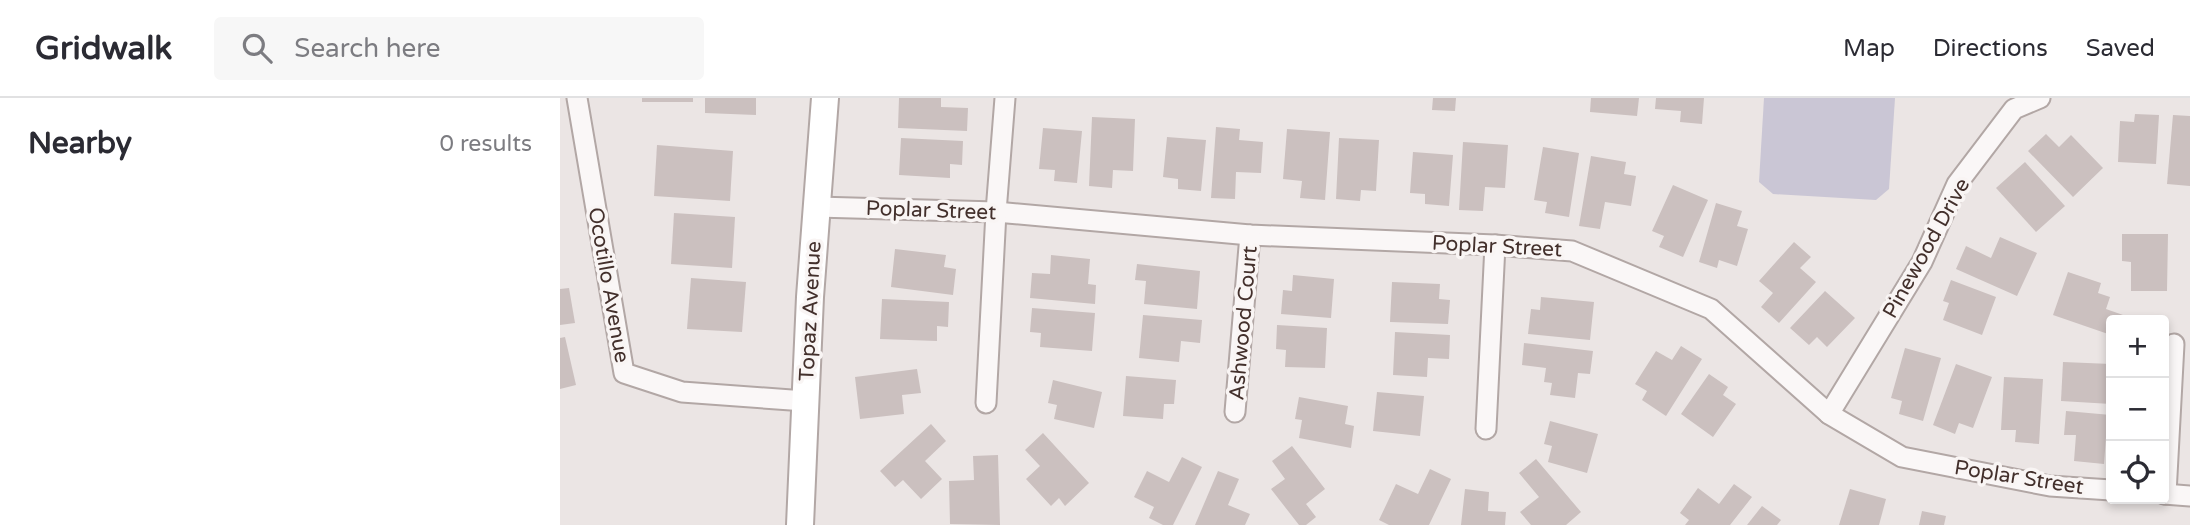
<!DOCTYPE html>
<meta charset="utf-8">
<style>
body{margin:0;font-family:"Varela Round",sans-serif;background:#f7f7f7;color:#2b2b33}
.controls{position:absolute;right:21px;bottom:21px;display:grid;overflow:hidden;border-radius:7px;box-shadow:0 4px 10px #0003}
.controls button{width:63px;height:63px;display:grid;place-items:center;padding:0;border:0;border-bottom:2px solid #e1e1e2;background:#fff;color:#2b2b33;font:35px sans-serif}
.list{margin:0;padding:0;list-style:none}
h2{display:flex;justify-content:space-between;align-items:center;height:91px;margin:0;padding:0 28px;font-size:30px}
h2 small{font-size:23px;font-weight:400;color:#7c7c81}
.icon{flex:none;width:38px;height:38px;fill:none;stroke:currentColor;stroke-width:2;stroke-linecap:round;stroke-linejoin:round}
.map{position:relative;flex:none;width:1630px;height:427px;overflow:hidden}
header{display:flex;align-items:center;gap:42px;box-sizing:border-box;height:98px;padding:0 35px;background:#fff;border-bottom:2px solid #e1e1e2}
header strong{font-size:33px}
nav{display:flex;gap:38px;margin-inline-start:auto;font-size:24px}
.search{width:490px;height:63px;background:#f7f7f7;display:flex;align-items:center;gap:18px;box-sizing:border-box;padding:0 24px;border-radius:7px;color:#7c7c81;font-size:26px}
main{display:flex}
aside{flex:1;background:#fff}
.map>svg:first-child{display:block}
.green{fill:#cac6d5}
.building{fill:#cbc0bf}
.lines{fill:none;stroke-linecap:round;stroke-linejoin:round}
.street-casing{stroke:#b2a7a5;stroke-width:23}
.secondary-casing{stroke:#b2a7a5;stroke-width:30}
.street{stroke:#faf7f7;stroke-width:19}
.secondary{stroke:#fff;stroke-width:26}
.labels{text-anchor:middle;stroke-width:7;stroke-linejoin:round;paint-order:stroke}
.street-label{font-size:21px;fill:#43302c;stroke:#f9f5f4}
</style>
<header>
<strong>Gridwalk</strong>
<div class="search"><svg class="icon" aria-label="search" viewBox="0 0 24 24"><circle cx="10" cy="10" r="6"/><path d="M15 15l6 6"/></svg>Search here</div>
<nav><a>Map</a><a>Directions</a><a>Saved</a></nav>
</header>
<main>
<aside>
<h2>Nearby<small>0 results</small></h2>
<ul class="list">
</ul>
</aside>
<div class="map">
<svg width="1630" height="427" viewBox="0 0 1630 427">
<rect width="100%" height="100%" fill="#ebe5e4"/>
<polygon class="green" points="1204,0 1335,0 1329,91 1316,102 1213,96 1199,84"/>
<g class="building">
<rect x="82" y="0" width="51" height="4"/>
<polygon points="145,0 196,0 196,17 145,15"/>
<polygon points="339,0 381,0 381,9 408,10 407,33 338,30"/>
<polygon points="873,0 896,0 895,13 872,12"/>
<polygon points="1031,0 1079,0 1077,18 1030,14"/>
<polygon points="1096,0 1144,0 1142,26 1120,24 1121,13 1095,11"/>
<polygon points="1575,16 1599,17 1596,66 1558,64 1560,23 1574,24"/>
<polygon points="1613,17 1630,18 1630,88 1607,86"/>
<polygon points="532,19 575,21 573,73 553,72 552,90 529,88"/>
<polygon points="656,29 680,31 679,42 703,44 701,75 676,74 675,101 651,100"/>
<polygon points="483,30 522,33 517,85 494,83 495,72 479,71"/>
<polygon points="727,31 770,34 765,102 740,100 742,83 723,81"/>
<polygon points="1486,36 1499,49 1511,37 1543,70 1513,99 1468,53"/>
<polygon points="607,39 646,42 641,93 618,91 618,81 603,79"/>
<polygon points="341,40 403,43 402,67 390,66 390,80 339,77"/>
<polygon points="779,40 819,42 816,93 801,92 800,103 776,101"/>
<polygon points="903,44 948,47 945,90 925,89 923,113 899,112"/>
<polygon points="97,47 173,53 170,103 94,98"/>
<polygon points="983,49 1019,55 1009,119 985,115 987,104 974,102"/>
<polygon points="853,54 893,57 889,108 865,106 865,96 850,95"/>
<polygon points="1031,58 1066,64 1064,76 1076,78 1071,108 1045,104 1040,131 1019,128"/>
<polygon points="1465,64 1505,108 1476,134 1436,90"/>
<polygon points="1113,87 1148,102 1123,159 1099,149 1104,138 1092,133"/>
<polygon points="1156,105 1182,113 1177,128 1188,131 1177,168 1159,162 1157,170 1139,164"/>
<polygon points="114,115 175,119 172,170 111,166"/>
<polygon points="1562,136 1608,136 1607,193 1571,193 1571,164 1562,163"/>
<polygon points="1440,139 1477,155 1457,198 1396,171 1406,148 1431,160"/>
<polygon points="1234,144 1251,159 1240,170 1256,184 1219,225 1201,209 1213,195 1199,183"/>
<polygon points="335,151 386,157 384,169 396,171 393,197 331,189"/>
<polygon points="491,157 530,161 528,186 536,187 535,206 470,200 472,175 490,176"/>
<polygon points="577,166 640,173 637,211 584,206 586,183 575,182"/>
<polygon points="1508,174 1541,185 1538,195 1550,199 1546,211 1563,217 1561,222 1551,222 1551,237 1493,217"/>
<polygon points="733,177 774,181 771,220 721,216 723,192 732,193"/>
<polygon points="131,180 186,184 182,234 127,231"/>
<polygon points="1391,182 1436,199 1422,237 1383,222 1389,205 1383,203"/>
<polygon points="832,184 880,186 879,201 890,202 888,226 830,224"/>
<polygon points="9,190 15,225 0,227 0,191"/>
<polygon points="1265,193 1295,220 1267,249 1257,239 1249,247 1230,230"/>
<polygon points="981,199 1034,204 1030,242 968,236 971,211 980,212"/>
<polygon points="322,201 389,204 388,229 377,228 377,243 320,241"/>
<polygon points="472,210 535,215 532,253 480,249 481,235 470,234"/>
<polygon points="583,217 642,222 640,245 621,243 619,264 579,260"/>
<polygon points="717,227 767,230 765,270 725,269 726,252 716,251"/>
<polygon points="835,234 890,237 889,261 868,260 867,279 833,277"/>
<polygon points="5,239 16,287 0,291 0,240"/>
<polygon points="964,245 1033,253 1030,276 1018,275 1015,300 990,297 992,285 984,284 986,270 962,267"/>
<polygon points="1121,248 1142,261 1106,318 1082,302 1087,293 1075,286 1096,253 1112,262"/>
<polygon points="1345,250 1381,260 1363,323 1339,316 1342,303 1331,300"/>
<polygon points="1503,264 1551,266 1551,306 1501,303"/>
<polygon points="1396,266 1432,279 1413,330 1399,325 1395,336 1373,327"/>
<polygon points="357,271 361,295 342,297 344,316 300,321 295,279"/>
<polygon points="1149,276 1168,289 1163,297 1176,306 1153,339 1121,316"/>
<polygon points="566,278 616,282 614,306 604,306 603,321 563,318"/>
<polygon points="1444,279 1483,281 1479,346 1455,344 1456,332 1441,332"/>
<polygon points="493,282 542,294 534,330 494,321 497,307 488,305"/>
<polygon points="817,294 864,298 860,338 813,333"/>
<polygon points="739,299 788,308 785,326 794,328 791,350 739,340 742,322 735,321"/>
<polygon points="1506,313 1551,317 1551,339 1546,339 1544,366 1514,363 1516,337 1504,337"/>
<polygon points="990,323 1038,336 1027,375 988,364 992,348 984,346"/>
<polygon points="371,326 386,343 365,363 382,381 361,401 343,382 335,389 320,373"/>
<polygon points="483,335 529,385 505,408 499,400 491,408 466,381 480,368 465,352"/>
<polygon points="732,348 765,391 746,406 756,419 746,427 739,427 711,391 725,381 712,363"/>
<polygon points="438,357 440,427 390,426 389,383 414,382 413,358"/>
<polygon points="622,359 642,369 613,427 603,427 589,420 594,409 574,399 587,373 609,384"/>
<polygon points="976,361 1021,414 1006,427 971,427 960,414 979,399 959,375"/>
<polygon points="870,371 891,381 869,427 829,427 819,422 836,386 858,396"/>
<polygon points="658,373 679,381 668,407 690,416 685,427 635,427"/>
<polygon points="1174,386 1192,399 1170,427 1125,427 1129,422 1120,415 1138,390 1159,406"/>
<polygon points="905,391 929,394 928,413 946,414 945,427 901,427"/>
<polygon points="1290,391 1326,401 1319,427 1279,427"/>
<polygon points="1202,408 1221,422 1217,427 1187,427"/>
<polygon points="1362,413 1386,418 1384,427 1359,427"/>
</g>
<g class="lines">
<g class="street-casing">
<g id="street">
<polyline points="17,0 64,275 122,294 245,303"/>
<polyline points="257,109 436,114 690,137 935,147 1012,153 1151,211 1269,316 1342,359 1490,388 1551,392"/>
<polyline points="426,305 436,114 445,0"/>
<polyline points="675,314 690,137"/>
<polyline points="1269,316 1362,164 1397,86 1454,11 1480,0"/>
<polyline points="926,331 935,147"/>
<polyline points="1604,396 1630,398"/>
<polyline points="1606,396 1614,246"/>
</g>
</g>
<g class="secondary-casing">
<polyline id="secondary" points="240,427 250,199 265,0"/>
</g>
<use href="#street" class="street"/>
<use href="#secondary" class="secondary"/>
</g>
<g class="labels">
<g class="street-label">
<text transform="translate(371 112) rotate(2)" y="7">Poplar Street</text>
<text transform="translate(937 148) rotate(3)" y="7">Poplar Street</text>
<text transform="translate(1366 150) rotate(-61)" y="7">Pinewood Drive</text>
<text transform="translate(49 187) rotate(80)" y="7">Ocotillo Avenue</text>
<text transform="translate(250 213) rotate(-87)" y="7">Topaz Avenue</text>
<text transform="translate(683 225) rotate(-85)" y="7">Ashwood Court</text>
<text transform="translate(1459 379) rotate(9)" y="7">Poplar Street</text>
</g>
</g>
</svg>
<div class="controls">
<button>+</button>
<button>−</button>
<button><svg class="icon" aria-label="locate" viewBox="0 0 24 24"><circle cx="12" cy="12" r="6"/><path d="M12 2v4M12 18v4M2 12h4M18 12h4"/></svg></button>
</div>
</div>
</main>
